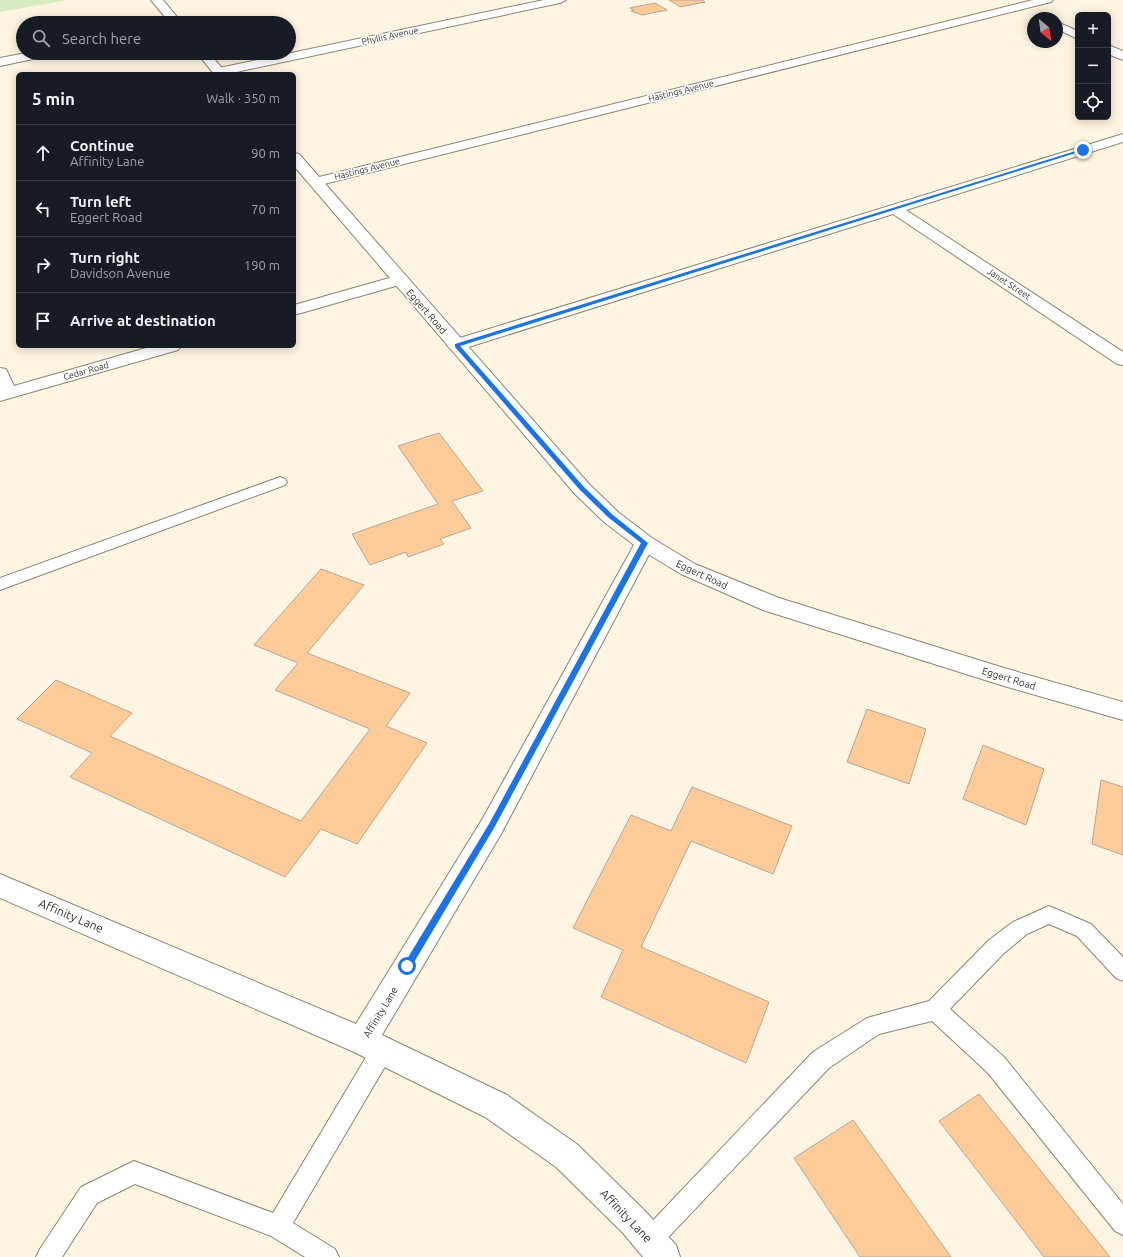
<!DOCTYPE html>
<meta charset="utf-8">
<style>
body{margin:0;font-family:Ubuntu,sans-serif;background:#242831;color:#f1f3f6}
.controls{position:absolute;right:12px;top:12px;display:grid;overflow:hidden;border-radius:6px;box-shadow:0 2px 10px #0003}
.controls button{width:36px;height:36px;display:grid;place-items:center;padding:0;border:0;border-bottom:1px solid #363941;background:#171b24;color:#f1f3f6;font:20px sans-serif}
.compass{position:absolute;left:1027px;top:12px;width:36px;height:36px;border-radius:50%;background:#171b24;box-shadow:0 2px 10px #0003;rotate:151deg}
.stop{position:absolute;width:12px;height:12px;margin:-9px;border:3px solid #1a73e8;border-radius:50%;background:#fff}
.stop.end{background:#1a73e8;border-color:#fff;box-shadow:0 1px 4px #0008}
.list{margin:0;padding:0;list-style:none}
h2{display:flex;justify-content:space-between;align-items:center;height:52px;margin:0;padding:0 16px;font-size:17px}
h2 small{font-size:13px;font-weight:400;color:#9ea1a6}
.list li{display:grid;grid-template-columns:26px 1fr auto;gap:12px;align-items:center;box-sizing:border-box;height:56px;padding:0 16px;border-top:1px solid #363941}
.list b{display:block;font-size:15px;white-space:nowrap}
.list p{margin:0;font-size:13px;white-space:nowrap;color:#9ea1a6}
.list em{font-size:13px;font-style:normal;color:#9ea1a6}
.icon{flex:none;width:22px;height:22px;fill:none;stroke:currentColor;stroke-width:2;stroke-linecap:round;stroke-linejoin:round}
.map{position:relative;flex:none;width:1123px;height:1257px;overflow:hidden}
.search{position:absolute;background:#171b24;box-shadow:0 2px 10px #0003;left:16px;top:16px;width:280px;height:44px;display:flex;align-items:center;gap:10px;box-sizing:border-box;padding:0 14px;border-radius:22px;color:#9ea1a6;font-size:15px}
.panel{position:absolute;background:#171b24;box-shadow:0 2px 10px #0003;left:16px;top:72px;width:280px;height:276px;border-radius:6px}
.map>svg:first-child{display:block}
.green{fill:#d7ecbe}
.building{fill:#ffcb99;stroke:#b6a698}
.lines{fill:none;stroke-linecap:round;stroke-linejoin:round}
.lane-casing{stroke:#8d8574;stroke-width:2}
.street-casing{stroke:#8d8574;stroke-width:2}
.secondary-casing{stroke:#8d8574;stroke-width:2}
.lane{fill:#fff;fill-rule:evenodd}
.street{fill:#fff;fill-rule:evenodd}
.secondary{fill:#fff;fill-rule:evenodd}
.route{fill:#1a73e8}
.labels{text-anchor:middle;stroke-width:3;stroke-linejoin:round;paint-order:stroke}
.far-street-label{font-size:9px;fill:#35322a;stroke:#fff}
.street-label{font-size:10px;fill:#35322a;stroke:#fff}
.near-street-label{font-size:12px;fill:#35322a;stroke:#fff}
</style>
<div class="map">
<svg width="1123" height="1257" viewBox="0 0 1123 1257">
<rect width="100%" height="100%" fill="#fdf4e1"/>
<polygon class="green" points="0,0 68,0 0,12"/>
<g class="building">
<polygon points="669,0 702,0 705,2 680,7"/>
<polygon points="655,3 667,10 642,15 631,11 634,10 630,8"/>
<polygon points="439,433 483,491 452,501 471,528 440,539 444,544 408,557 406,552 370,565 352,534 438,504 398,446"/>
<polygon points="321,569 364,585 307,653 410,693 386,726 427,743 357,844 321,829 285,877 70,777 92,753 17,719 56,680 132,713 110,736 301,821 370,729 275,690 298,663 254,645"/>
<polygon points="867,709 926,729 909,784 847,762"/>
<polygon points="983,745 1044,769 1026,825 963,799"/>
<polygon points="1101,780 1123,787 1123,855 1092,844"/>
<polygon points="692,787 792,826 773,874 691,841 641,947 769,1002 746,1063 601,997 623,950 573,928 631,815 671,831"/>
<polygon points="979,1094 1110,1257 1044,1257 939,1121"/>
<polygon points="853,1120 951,1257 860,1257 794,1158"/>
</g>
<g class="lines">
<g class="lane-casing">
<g id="lane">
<polygon points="280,477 285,479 287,482 285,485 0,590 0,578"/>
<polygon points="1049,906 1091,924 1123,957 1123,981 1116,978 1077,936 1049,924 1027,934 1003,954 950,1009 1004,1057 1123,1204 1123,1235 1115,1231 988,1073 932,1021 879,1034 829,1068 658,1248 650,1252 642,1248 638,1240 642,1232 813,1052 867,1018 929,1001 989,940 1013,922"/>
<polygon points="382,1040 390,1044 393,1051 390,1058 293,1223 335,1249 339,1257 305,1257 271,1236 135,1184 97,1203 62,1257 36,1257 40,1249 81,1187 134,1161 273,1213 374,1044"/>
</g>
</g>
<g class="street-casing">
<g id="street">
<polygon points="544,0 566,0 560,3 227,74 214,74 213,72 215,69 219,68"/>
<polygon points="1033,0 1053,0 1051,2 316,186 311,185 309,182 311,179"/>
<polygon points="1057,22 1078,31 1078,39 1057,29"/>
<polygon points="1108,45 1123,51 1123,60 1108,54"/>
<polygon points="26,53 49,53 47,56 0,66 0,58"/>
<polygon points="1123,134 1123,142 906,210 1123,352 1123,365 1117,364 893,214 462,349 456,350 450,349 447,345 450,341"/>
<polygon points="400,275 406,277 408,280 406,283 294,315 294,305"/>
<polygon points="153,346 181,346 178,350 0,401 0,368 6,369 14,386"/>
<polygon points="645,536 652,538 655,543 501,834 382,1035 507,1095 578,1145 645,1211 676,1245 680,1257 643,1257 623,1233 556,1167 485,1117 352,1051 0,898 0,874 356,1024 483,818 635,543 638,538"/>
</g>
</g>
<g class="secondary-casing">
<g id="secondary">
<polygon points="151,0 163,0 182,23 170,23"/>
<polygon points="197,53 209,53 227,74 214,74"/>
<polygon points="294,153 299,154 589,484 618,512 652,538 695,564 779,598 1004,668 1123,702 1123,720 1004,686 763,610 681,574 638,548 604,522 575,494 294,166"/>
</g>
</g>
<use href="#lane" class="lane"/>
<use href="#street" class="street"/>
<use href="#secondary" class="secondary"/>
</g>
<polygon class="route" points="1082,149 1085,150 460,346 584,487 613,515 648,543 494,828 410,969 404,969 403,966 404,964 489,824 641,543 609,518 580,490 455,347 455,344"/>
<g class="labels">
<g class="far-street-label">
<text transform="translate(390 36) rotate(-12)" y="3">Phyllis Avenue</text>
<text transform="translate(681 91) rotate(-14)" y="3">Hastings Avenue</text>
<text transform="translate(367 169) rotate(-14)" y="3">Hastings Avenue</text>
<text transform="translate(1009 284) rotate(33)" y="3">Janet Street</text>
<text transform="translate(86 371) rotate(-16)" y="3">Cedar Road</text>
</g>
<g class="street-label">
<text transform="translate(427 311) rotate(49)" y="4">Eggert Road</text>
<text transform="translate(702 574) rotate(25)" y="4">Eggert Road</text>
<text transform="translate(1009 678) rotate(17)" y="4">Eggert Road</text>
<text transform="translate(380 1012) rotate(-59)" y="4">Affinity Lane</text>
</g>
<g class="near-street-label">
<text transform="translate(71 916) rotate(23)" y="4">Affinity Lane</text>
<text transform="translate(626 1216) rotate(46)" y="4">Affinity Lane</text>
</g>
</g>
</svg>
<div class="controls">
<button>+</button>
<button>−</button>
<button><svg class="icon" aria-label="locate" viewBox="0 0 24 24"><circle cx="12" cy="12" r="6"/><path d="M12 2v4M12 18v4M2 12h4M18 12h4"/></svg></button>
</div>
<svg class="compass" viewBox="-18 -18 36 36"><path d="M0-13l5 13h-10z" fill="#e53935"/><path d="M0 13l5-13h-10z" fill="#9ea1a6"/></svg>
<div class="stop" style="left:407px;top:966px"></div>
<div class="stop end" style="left:1083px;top:150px"></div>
<div class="search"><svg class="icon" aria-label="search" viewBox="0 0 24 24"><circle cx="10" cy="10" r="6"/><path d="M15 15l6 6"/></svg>Search here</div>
<section class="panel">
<h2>5 min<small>Walk · 350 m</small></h2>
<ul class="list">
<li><svg class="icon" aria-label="ahead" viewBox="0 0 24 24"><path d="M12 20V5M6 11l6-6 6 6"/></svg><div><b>Continue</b><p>Affinity Lane</p></div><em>90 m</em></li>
<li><svg class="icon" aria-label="left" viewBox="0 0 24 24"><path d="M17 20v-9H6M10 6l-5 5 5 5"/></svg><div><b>Turn left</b><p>Eggert Road</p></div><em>70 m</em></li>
<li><svg class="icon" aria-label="right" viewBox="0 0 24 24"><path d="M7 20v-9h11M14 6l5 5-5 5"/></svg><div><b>Turn right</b><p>Davidson Avenue</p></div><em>190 m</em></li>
<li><svg class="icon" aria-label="arrive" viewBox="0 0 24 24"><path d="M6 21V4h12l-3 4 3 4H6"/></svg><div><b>Arrive at destination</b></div></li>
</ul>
</section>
</div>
